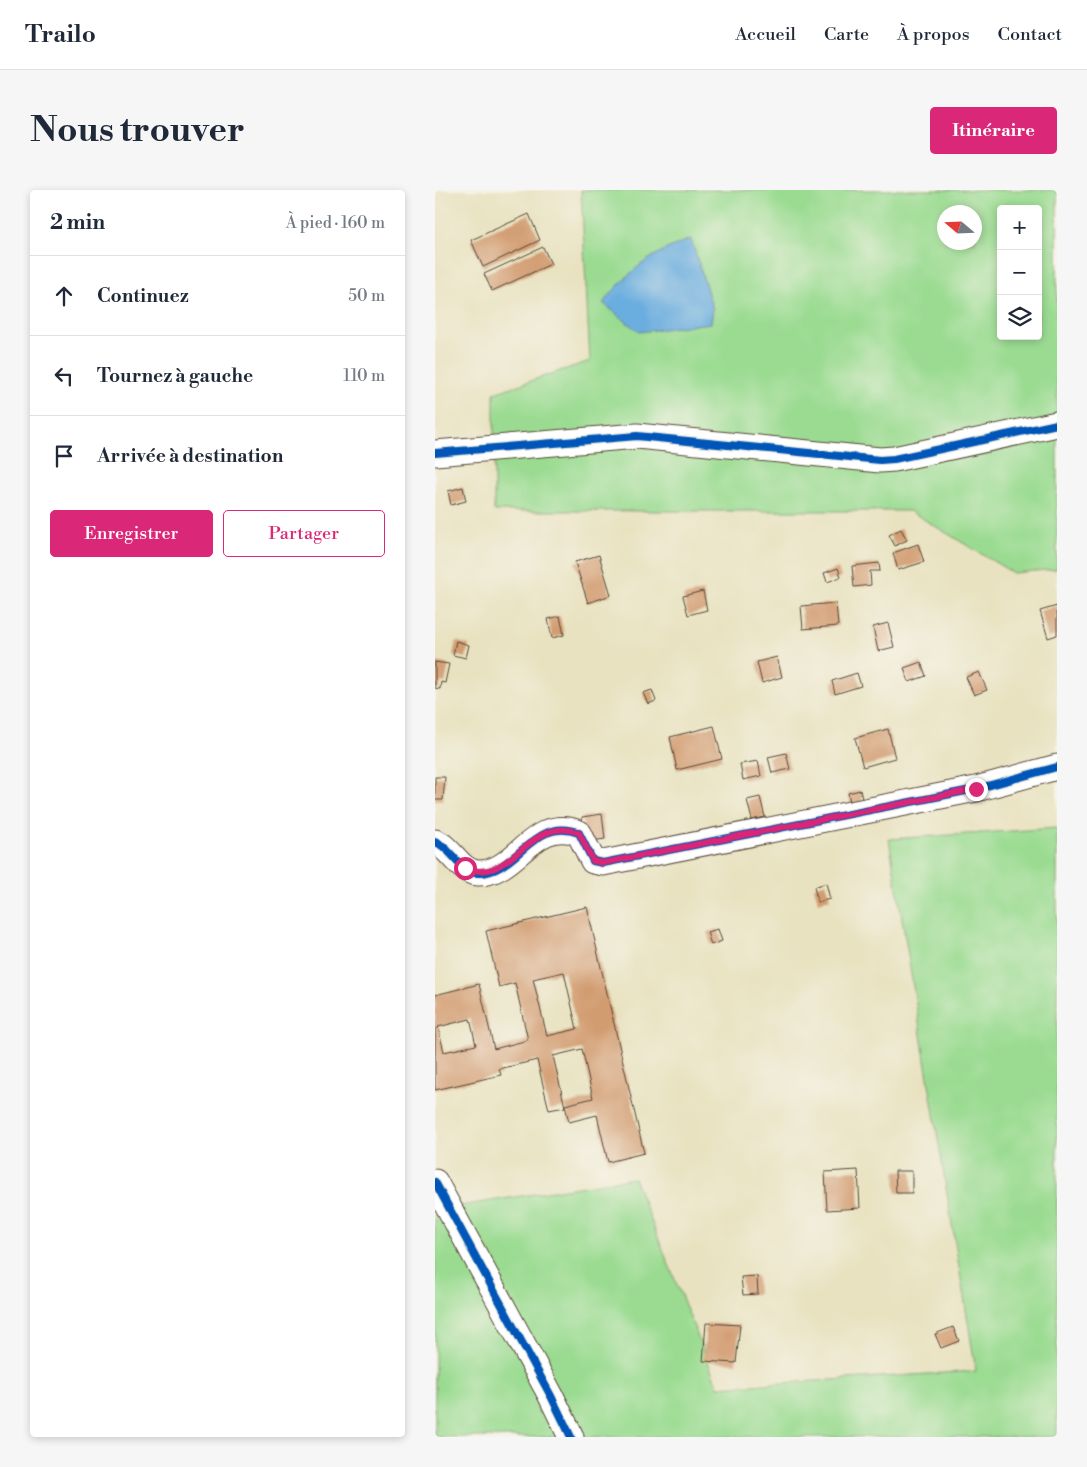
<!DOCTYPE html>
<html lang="fr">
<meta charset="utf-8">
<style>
body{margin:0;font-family:"Libre Bodoni",serif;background:#f6f6f7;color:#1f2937}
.controls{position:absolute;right:15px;top:15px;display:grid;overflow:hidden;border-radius:5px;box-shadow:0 2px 8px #0003}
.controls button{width:45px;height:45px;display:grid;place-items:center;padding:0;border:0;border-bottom:1px solid #e0e1e3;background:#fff;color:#1f2937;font:25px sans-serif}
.compass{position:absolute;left:502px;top:15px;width:45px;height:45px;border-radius:50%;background:#fff;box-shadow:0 2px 8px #0003;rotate:289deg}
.stop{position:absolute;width:15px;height:15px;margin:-11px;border:4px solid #db2777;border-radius:50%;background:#fff}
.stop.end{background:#db2777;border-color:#fff;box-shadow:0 1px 5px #0008}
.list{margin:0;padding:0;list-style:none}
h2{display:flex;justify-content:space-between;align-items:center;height:65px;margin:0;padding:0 20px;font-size:21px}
h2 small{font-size:16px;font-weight:400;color:#747a83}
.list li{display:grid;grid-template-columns:32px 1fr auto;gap:15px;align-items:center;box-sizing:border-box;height:80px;padding:0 20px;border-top:1px solid #e0e1e3}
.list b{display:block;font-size:19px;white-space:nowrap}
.list em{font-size:16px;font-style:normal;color:#747a83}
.actions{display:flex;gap:10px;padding:15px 20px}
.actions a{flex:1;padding:11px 0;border:1px solid #db2777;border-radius:5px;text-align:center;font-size:18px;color:#db2777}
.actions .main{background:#db2777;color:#fff}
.icon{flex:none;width:28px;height:28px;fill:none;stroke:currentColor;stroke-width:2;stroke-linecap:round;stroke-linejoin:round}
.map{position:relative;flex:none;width:622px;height:1247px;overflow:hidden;border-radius:5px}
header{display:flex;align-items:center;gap:30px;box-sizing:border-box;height:70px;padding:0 25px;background:#fff;border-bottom:1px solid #e0e1e3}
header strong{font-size:24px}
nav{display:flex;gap:28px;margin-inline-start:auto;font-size:18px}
.intro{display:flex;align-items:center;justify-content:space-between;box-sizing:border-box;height:120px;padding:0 30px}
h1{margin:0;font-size:35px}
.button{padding:12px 22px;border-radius:5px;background:#db2777;color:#fff;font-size:18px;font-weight:700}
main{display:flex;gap:30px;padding:0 30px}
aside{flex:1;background:#fff;border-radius:5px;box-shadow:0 2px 8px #0003}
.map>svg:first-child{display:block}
.green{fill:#9adb91;stroke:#6a8258;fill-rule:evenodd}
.water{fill:#6baddf;stroke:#536c7e}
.building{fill:#d29c71;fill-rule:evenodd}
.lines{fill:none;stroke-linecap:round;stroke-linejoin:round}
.minor-casing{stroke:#554636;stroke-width:27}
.minor{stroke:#fff;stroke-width:25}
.cycleway-casing{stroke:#f7f3e8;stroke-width:11}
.cycleway{stroke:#0057b8;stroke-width:8}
.route{stroke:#db2777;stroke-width:6}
</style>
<header>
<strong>Trailo</strong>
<nav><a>Accueil</a><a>Carte</a><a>À propos</a><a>Contact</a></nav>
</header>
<div class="intro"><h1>Nous trouver</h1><a class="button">Itinéraire</a></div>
<main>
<aside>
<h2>2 min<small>À pied · 160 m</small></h2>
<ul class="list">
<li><svg class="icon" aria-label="ahead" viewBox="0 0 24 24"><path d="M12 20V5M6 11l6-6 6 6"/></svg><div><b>Continuez</b></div><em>50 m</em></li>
<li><svg class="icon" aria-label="left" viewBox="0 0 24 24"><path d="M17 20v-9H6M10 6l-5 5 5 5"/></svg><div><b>Tournez à gauche</b></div><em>110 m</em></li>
<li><svg class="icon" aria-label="arrive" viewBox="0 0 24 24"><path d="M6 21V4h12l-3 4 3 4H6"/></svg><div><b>Arrivée à destination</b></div></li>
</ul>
<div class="actions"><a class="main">Enregistrer</a><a>Partager</a></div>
</aside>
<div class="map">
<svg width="622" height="1247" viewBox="0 0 622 1247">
<rect width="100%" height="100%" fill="#f7f3e8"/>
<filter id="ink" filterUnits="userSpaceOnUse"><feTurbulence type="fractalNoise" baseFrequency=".02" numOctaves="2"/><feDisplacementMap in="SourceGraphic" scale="10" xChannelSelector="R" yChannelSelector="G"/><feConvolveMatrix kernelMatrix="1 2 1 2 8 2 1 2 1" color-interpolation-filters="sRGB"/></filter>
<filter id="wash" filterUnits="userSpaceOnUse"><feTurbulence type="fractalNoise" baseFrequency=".0096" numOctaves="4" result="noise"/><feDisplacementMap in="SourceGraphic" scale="20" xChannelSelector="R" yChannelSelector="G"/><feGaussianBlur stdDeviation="1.12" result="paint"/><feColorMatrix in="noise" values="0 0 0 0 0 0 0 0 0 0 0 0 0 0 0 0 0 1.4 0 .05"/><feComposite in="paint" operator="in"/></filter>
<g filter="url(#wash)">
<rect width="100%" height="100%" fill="#e8e2c0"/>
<g class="green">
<path d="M146 0H622V379L578 383 475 321H59V203L155 171ZM566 19H603V146H566ZM510 22H540V52H510Z"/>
<polygon points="622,638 622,1247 0,1247 0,1020 199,988 283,1197 541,1181 454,649"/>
</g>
<path class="water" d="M256 49 278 119 276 133 204 142 168 113C196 79 215 64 256 49Z"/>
<g id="blocks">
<g class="building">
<polygon points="94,24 105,50 48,77 36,50"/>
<polygon points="108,57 116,74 57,101 49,84"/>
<polygon points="28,297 31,311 16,315 13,301"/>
<polygon points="466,339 472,350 460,356 454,345"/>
<polygon points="483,354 489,372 463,380 458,363"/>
<polygon points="164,365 176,405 153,413 140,372"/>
<polygon points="444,373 445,381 435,381 436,395 419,397 417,376"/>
<polygon points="403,378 406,387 392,392 389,383"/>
<polygon points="268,401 272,420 253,425 248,406"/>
<polygon points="401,413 403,436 368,439 366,416"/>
<polygon points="622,416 622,445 613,448 605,421"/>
<polygon points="125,426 129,445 117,448 113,429"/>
<polygon points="453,433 459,457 443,461 438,437"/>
<polygon points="21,451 34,455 31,468 18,465"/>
<polygon points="342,467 347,487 327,493 322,472"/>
<polygon points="0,472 14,474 10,493 6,492 5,499 0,498"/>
<polygon points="486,472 491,486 474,492 469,478"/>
<polygon points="544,482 552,500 539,505 531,487"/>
<polygon points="422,483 426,496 400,504 397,491"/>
<polygon points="217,500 221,511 213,514 208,503"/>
<polygon points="279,536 287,569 242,580 235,547"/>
<polygon points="453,539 460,568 428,577 420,548"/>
<polygon points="351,563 355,579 337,583 333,567"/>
<polygon points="323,571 326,586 308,590 305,574"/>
<polygon points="0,587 10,587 8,610 0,610"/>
<polygon points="425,600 428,613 416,616 413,603"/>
<polygon points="325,607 330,627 317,630 312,610"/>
<polygon points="167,624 170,649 150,652 147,627"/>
<polygon points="391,693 395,709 383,712 379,697"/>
<path d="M152 717 209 963 173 972 162 925 134 932 130 915 158 908 147 859 118 866 130 917 114 920 102 870 64 879 66 885 0 900V805L44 794 59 859 93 850 80 793 64 797 51 741ZM129 782 142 839 112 846 98 789ZM35 829 41 855 9 862 3 837Z"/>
<polygon points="283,739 287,751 276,755 272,742"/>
<polygon points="423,980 425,1018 392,1020 390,982"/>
<polygon points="460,981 477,981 477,1003 461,1003"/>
<polygon points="322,1086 323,1104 308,1105 306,1087"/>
<polygon points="271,1133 305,1135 301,1173 268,1171"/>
<polygon points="518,1137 524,1151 506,1158 500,1144"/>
</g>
</g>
</g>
<g filter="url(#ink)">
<use href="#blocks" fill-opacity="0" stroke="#554636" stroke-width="1"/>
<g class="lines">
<g class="minor-casing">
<g id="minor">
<polyline points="0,263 202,246 445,270 459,269 622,234"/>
<path d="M0 652C16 657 24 682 43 683 82 684 98 625 144 643L158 671 168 673 541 599 622 577"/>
<polyline points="0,992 116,1206 136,1247"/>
</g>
</g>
<use href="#minor" class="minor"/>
<g class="cycleway-casing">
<g id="cycleway">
<polyline points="0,263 202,246 445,270 459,269 622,234"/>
<path d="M0 652C16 657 24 682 43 683 82 684 98 625 144 643L158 671 168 673 541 599 622 577"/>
<polyline points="0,992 116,1206 136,1247"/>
</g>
</g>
<use href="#cycleway" class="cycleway"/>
</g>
</g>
<g class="lines" filter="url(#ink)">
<path class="route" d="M30 678C76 697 95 623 144 643L158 671 168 673 541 599"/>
</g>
</svg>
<div class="controls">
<button>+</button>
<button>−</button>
<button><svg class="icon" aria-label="layers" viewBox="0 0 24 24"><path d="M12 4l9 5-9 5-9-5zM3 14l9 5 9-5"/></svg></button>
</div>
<svg class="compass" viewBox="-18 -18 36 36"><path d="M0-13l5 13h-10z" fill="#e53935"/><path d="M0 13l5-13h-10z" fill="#747a83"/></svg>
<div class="stop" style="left:30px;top:678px"></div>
<div class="stop end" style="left:541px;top:599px"></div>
</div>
</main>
